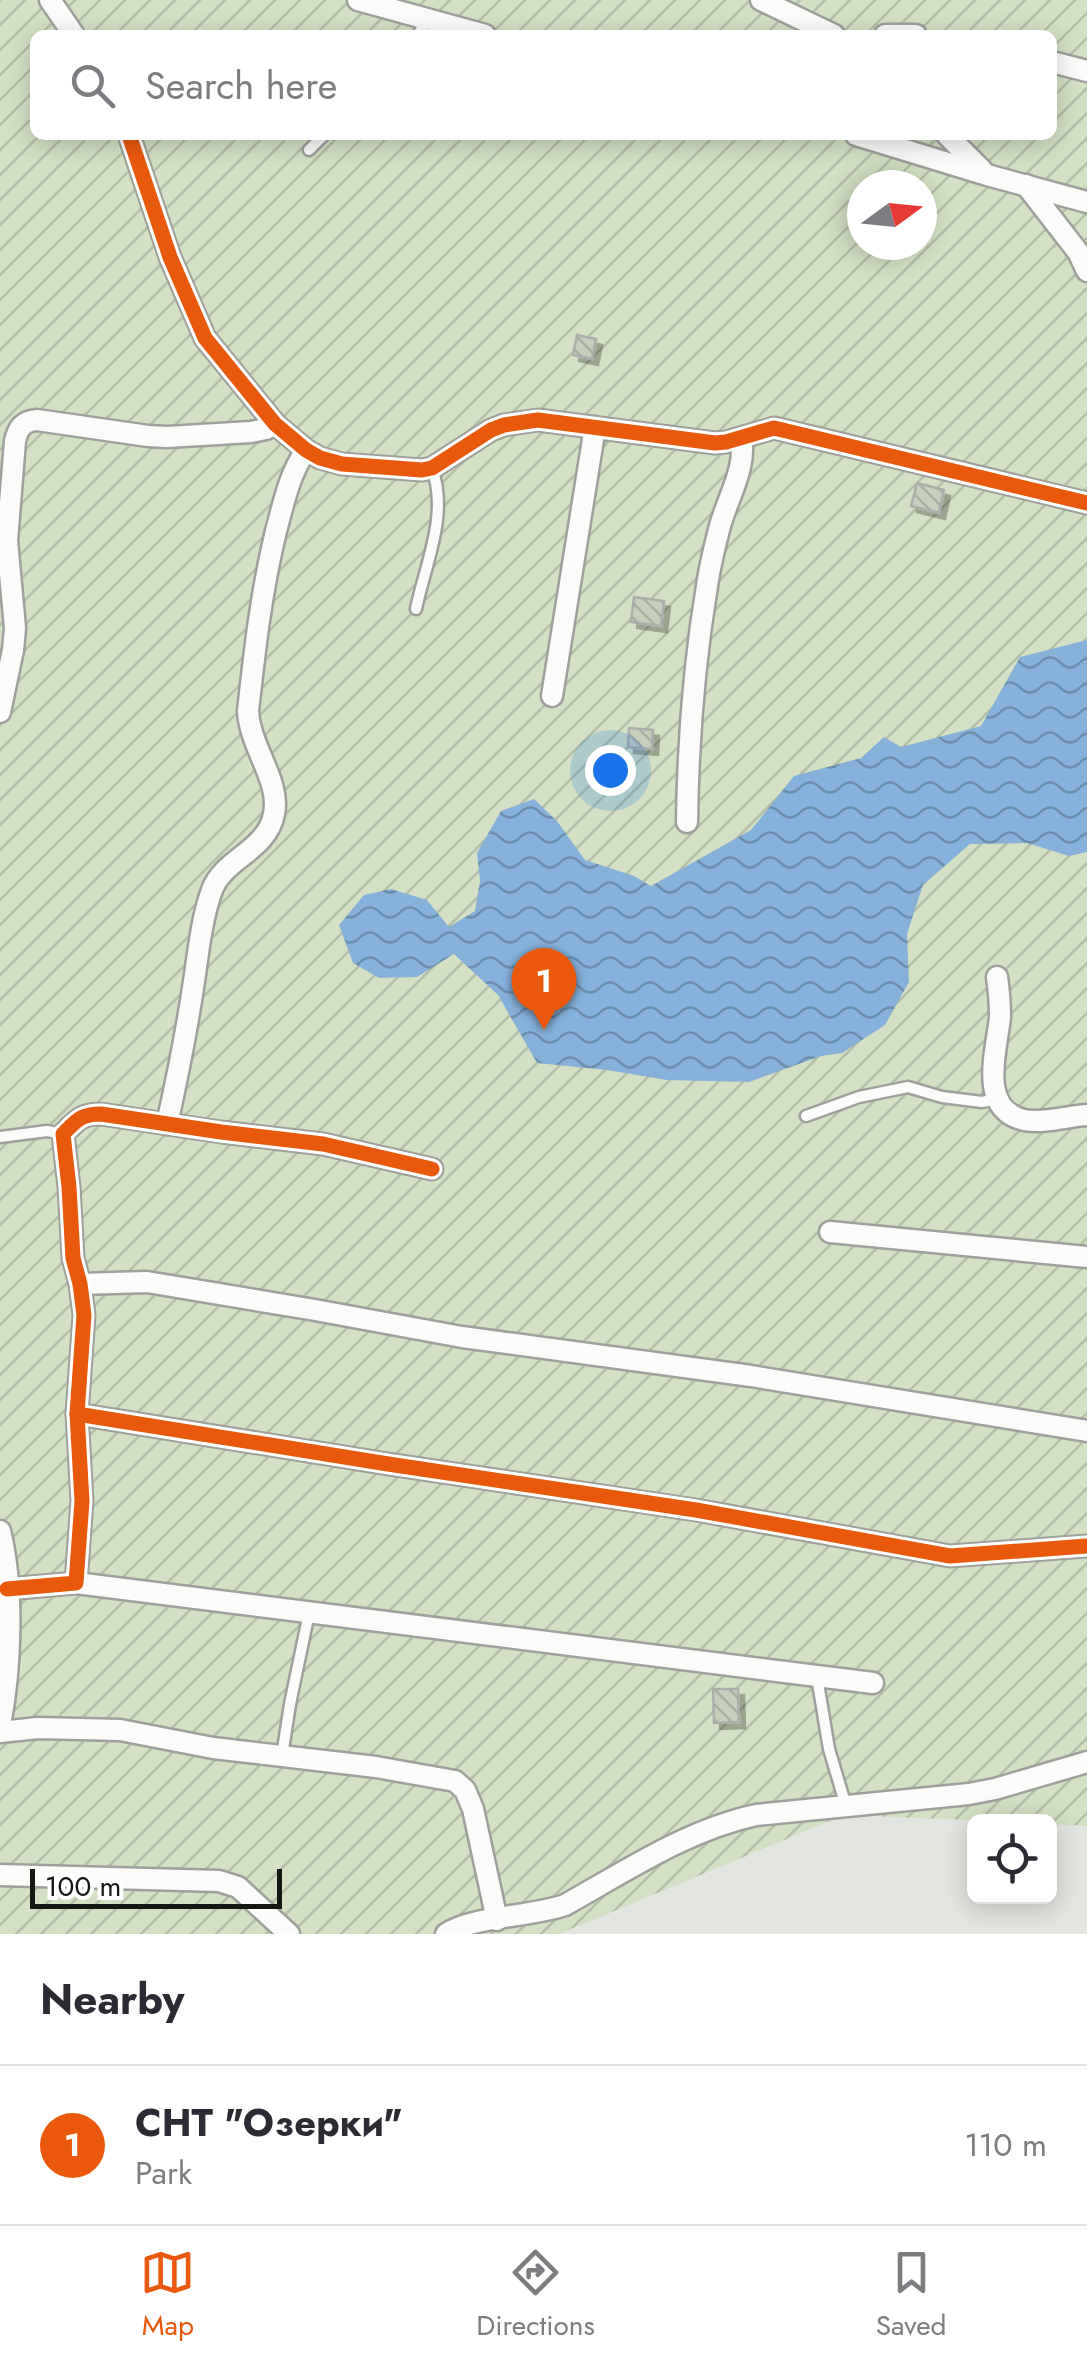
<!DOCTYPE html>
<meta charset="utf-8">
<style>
body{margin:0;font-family:Jost,sans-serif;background:#f7f7f7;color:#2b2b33}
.controls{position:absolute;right:30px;bottom:30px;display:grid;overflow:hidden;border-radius:15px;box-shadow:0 5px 25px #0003}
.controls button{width:90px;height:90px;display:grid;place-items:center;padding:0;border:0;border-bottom:2px solid #e1e1e2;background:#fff;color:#2b2b33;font:50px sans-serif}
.compass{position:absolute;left:847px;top:170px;width:90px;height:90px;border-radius:50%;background:#fff;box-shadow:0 5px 25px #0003;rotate:75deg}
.scale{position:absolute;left:30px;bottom:25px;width:252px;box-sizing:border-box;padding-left:10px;border:5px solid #151713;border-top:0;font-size:28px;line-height:35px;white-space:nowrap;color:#151713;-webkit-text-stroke:8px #fff;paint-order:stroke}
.you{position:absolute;left:610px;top:770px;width:35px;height:35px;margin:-25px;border:8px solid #fff;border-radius:50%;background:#1a73e8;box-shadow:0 0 0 15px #1a73e833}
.badge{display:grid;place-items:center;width:65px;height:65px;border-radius:50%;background:#ea580c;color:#fff;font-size:32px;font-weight:700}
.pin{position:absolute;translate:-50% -82px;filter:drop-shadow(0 2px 5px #0008)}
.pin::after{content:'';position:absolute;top:52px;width:35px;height:30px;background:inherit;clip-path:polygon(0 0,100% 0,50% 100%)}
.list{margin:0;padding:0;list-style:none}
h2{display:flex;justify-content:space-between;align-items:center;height:130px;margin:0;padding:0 40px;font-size:42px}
h2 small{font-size:32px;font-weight:400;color:#7c7c81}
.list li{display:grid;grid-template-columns:65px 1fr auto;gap:30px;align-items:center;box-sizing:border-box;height:160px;padding:0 40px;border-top:2px solid #e1e1e2}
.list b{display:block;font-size:38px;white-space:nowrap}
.list p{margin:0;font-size:32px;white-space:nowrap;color:#7c7c81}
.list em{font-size:32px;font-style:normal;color:#7c7c81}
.icon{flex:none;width:55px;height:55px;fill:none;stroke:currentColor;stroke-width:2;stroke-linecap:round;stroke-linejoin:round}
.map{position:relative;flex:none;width:1087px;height:1934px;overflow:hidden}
.search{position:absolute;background:#fff;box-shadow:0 5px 25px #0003;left:30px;right:30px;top:30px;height:110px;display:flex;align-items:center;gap:25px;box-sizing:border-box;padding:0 35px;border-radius:15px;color:#7c7c81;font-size:38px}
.sheet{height:290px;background:#fff}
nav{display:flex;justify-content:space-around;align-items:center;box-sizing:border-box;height:140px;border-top:2px solid #e1e1e2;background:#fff;font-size:28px;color:#7c7c81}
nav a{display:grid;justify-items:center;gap:5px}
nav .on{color:#ea580c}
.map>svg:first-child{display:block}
.garden{fill:url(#garden-furrows);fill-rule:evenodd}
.water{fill:url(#water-waves)}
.building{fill:url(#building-back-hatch);stroke:#acaeaa;stroke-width:2.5;filter:url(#shadow)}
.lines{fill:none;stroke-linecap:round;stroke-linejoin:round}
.lane-casing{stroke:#9ea09b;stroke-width:15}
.street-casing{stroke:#9ea09b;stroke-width:25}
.lane{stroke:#fbfbfa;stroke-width:10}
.street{stroke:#fbfbfa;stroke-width:20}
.cycleway-casing{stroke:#fff;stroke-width:21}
.cycleway{stroke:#e8590c;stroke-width:15}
</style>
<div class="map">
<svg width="1087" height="1934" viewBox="0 0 1087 1934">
<defs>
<pattern id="garden-furrows" width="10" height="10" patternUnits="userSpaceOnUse" patternTransform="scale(2.5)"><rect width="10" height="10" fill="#d3e0c3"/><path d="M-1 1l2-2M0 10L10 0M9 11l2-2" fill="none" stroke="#b4bfa7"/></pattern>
<pattern id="water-waves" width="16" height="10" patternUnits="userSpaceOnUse" patternTransform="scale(2.5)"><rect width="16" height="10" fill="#85b1da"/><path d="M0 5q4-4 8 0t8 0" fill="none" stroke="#6c8fb0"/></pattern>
<pattern id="building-back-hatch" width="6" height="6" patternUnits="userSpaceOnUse" patternTransform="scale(2.5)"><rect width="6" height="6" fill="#c6cebc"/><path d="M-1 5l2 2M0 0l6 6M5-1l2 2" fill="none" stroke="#a9b0a1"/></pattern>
<filter id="shadow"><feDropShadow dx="6" dy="6" stdDeviation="0" flood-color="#0004"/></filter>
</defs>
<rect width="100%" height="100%" fill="#e3e6e0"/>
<path class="garden" d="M0 0H1087V1826L1050 1824V1822L993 1821 844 1815 559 1934H0ZM35 35H1052V135H35ZM862 185H922V245H862Z"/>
<polygon class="water" points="1087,640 1087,852 1069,856 1027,843 970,844 923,885 907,934 909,982 885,1025 842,1053 821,1056 749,1082 667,1080 607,1070 537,1063 498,995 454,954 417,977 379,978 353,963 339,925 364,895 391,889 427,900 449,927 475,911 480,881 477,853 501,811 534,799 557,821 585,860 634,876 651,886 751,830 794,776 861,758 884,737 901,747 981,726 1020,657"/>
<g class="building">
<polygon points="577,335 596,339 592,359 573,355"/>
<polygon points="917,483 944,490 939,513 911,506"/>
<polygon points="634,597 664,601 661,626 631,622"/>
<polygon points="629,728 653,730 652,749 628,747"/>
<polygon points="713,1689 738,1689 739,1722 714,1723"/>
</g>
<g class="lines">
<g class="lane-casing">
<g id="lane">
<polyline points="418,35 426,20"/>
<polyline points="309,150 324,135"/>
<path d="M416 609C425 565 449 514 432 469"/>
<polyline points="806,1116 859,1097 908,1087 942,1097 982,1102 997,1099"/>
<polyline points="0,1137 47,1131 63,1134"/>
<polyline points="817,1677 829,1749 846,1806"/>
<polyline points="282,1756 290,1704 309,1613"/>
</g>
</g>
<g class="street-casing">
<g id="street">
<polyline points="50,0 74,35"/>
<polyline points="358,0 485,35"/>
<polyline points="761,0 834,35"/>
<polyline points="885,35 916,35"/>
<polyline points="1052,62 1087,71"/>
<polyline points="129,135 170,257 205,338 275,424 306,450 320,458 342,464 422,470 432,468 491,430 504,425 538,420 715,443 726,442 774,428 1087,503"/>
<polyline points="856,135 987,175 1087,202"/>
<polyline points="947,135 982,170"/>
<polyline points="1026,185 1078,252 1087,271"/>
<polyline points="552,696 595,427"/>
<path d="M0 712 13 650 15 628 7 541 15 441C18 428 23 421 37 420L148 436 167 437 251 432 266 429 275 424"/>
<path d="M687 822C688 743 694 664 707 586 710 565 715 545 720 526 728 497 747 467 741 438"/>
<path d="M997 977C999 991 1000 1003 1000 1017 997 1049 977 1109 1024 1120 1043 1124 1068 1116 1087 1115"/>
<path d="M167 1124C177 1079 186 1034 193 988 198 956 201 920 212 890 224 858 267 851 274 814 281 781 250 748 248 711 255 648 261 593 276 531 284 502 289 475 306 450"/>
<polyline points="830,1232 1087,1257"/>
<polyline points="80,1284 147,1282 315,1310 462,1337 751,1376 1087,1431"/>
<polyline points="77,1414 388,1464 696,1510 950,1556 1087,1546"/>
<path d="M0 1531C14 1588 11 1669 0 1725"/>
<polyline points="76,1583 873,1683"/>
<path d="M7 1589 76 1583 82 1501 77 1414 84 1315 80 1284 73 1258 69 1187 63 1134C77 1120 81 1114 101 1114L221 1132 323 1144 432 1169"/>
<polyline points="0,1732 38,1728 120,1730 213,1748 376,1767 455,1781 465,1790 473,1809 497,1920"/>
<polyline points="0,1875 219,1881 238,1887 289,1934"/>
<path d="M446 1934C473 1916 531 1917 565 1905 626 1871 687 1830 756 1815L969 1794 995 1789 1087 1762"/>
</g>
</g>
<use href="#lane" class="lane"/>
<use href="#street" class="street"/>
<g class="cycleway-casing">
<g id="cycleway">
<polyline points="129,135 170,257 205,338 275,424 306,450 320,458 342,464 422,470 432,468 491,430 504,425 538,420 715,443 726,442 774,428 1087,503"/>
<polyline points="77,1414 388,1464 696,1510 950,1556 1087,1546"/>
<path d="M7 1589 76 1583 82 1501 77 1414 84 1315 80 1284 73 1258 69 1187 63 1134C77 1120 81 1114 101 1114L221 1132 323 1144 432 1169"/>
</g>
</g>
<use href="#cycleway" class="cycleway"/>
</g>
</svg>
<div class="controls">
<button><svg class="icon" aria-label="locate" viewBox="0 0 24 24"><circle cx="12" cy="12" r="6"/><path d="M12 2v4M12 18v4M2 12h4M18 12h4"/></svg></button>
</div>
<svg class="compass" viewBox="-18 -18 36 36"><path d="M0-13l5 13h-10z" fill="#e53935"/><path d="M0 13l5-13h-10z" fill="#7c7c81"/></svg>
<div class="scale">100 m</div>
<div class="you"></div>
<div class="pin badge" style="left:544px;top:1030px">1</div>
<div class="search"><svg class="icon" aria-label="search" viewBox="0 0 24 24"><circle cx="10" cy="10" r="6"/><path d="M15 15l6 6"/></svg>Search here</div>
</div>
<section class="sheet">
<h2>Nearby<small></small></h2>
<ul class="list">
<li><span class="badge">1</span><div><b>СНТ &quot;Озерки&quot;</b><p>Park</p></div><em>110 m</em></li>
</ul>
</section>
<nav>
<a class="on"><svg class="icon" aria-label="map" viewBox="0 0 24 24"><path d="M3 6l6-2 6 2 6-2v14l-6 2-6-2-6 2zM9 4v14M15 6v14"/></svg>Map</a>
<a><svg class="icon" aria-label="directions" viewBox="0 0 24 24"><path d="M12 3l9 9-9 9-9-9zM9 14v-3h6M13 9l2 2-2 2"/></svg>Directions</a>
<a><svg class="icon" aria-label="saved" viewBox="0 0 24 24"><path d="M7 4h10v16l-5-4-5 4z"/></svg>Saved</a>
</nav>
